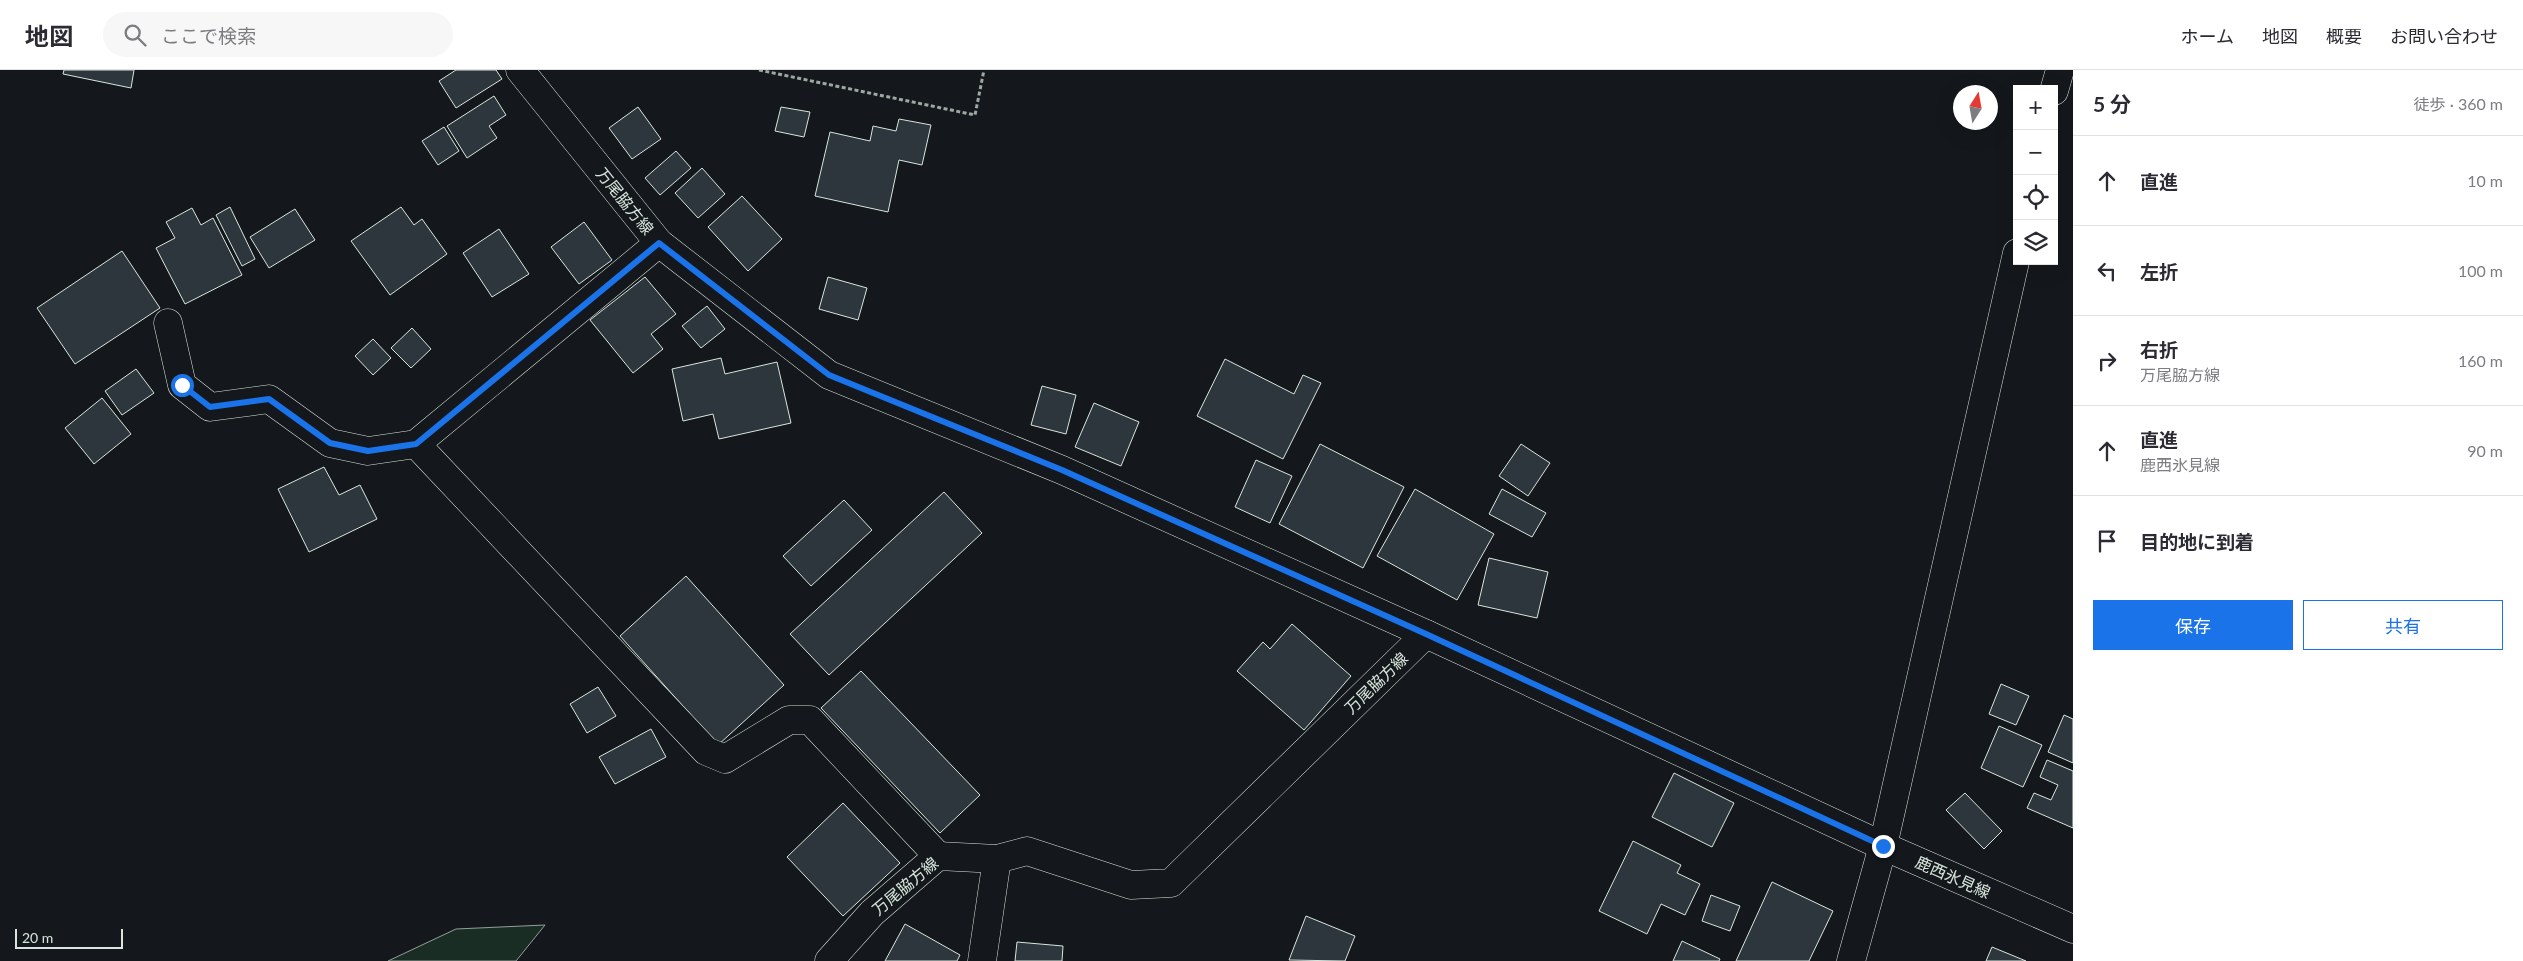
<!DOCTYPE html>
<html lang="ja">
<meta charset="utf-8">
<style>
body{margin:0;font-family:Lato,"Noto Sans JP",sans-serif;background:#f7f7f7;color:#2b2b33}
.controls{position:absolute;right:15px;top:15px;display:grid;overflow:hidden;border-radius:0px;box-shadow:0 5px 20px #0002}
.controls button{width:45px;height:45px;display:grid;place-items:center;padding:0;border:0;border-bottom:1px solid #e1e1e2;background:#fff;color:#2b2b33;font:25px sans-serif}
.compass{position:absolute;left:1953px;top:15px;width:45px;height:45px;border-radius:50%;background:#fff;box-shadow:0 5px 20px #0002;rotate:11deg}
.scale{position:absolute;left:15px;bottom:12px;width:108px;box-sizing:border-box;padding-left:5px;border:2px solid #d8e6dc;border-top:0;font-size:14px;line-height:18px;white-space:nowrap;color:#d8e6dc;-webkit-text-stroke:4px #14181c;paint-order:stroke}
.stop{position:absolute;width:15px;height:15px;margin:-11px;border:4px solid #1a73e8;border-radius:50%;background:#fff}
.stop.end{background:#1a73e8;border-color:#fff;box-shadow:0 1px 5px #0008}
.list{margin:0;padding:0;list-style:none}
h2{display:flex;justify-content:space-between;align-items:center;height:65px;margin:0;padding:0 20px;font-size:21px}
h2 small{font-size:16px;font-weight:400;color:#7c7c81}
.list li{display:grid;grid-template-columns:32px 1fr auto;gap:15px;align-items:center;box-sizing:border-box;height:90px;padding:0 20px;border-top:1px solid #e1e1e2}
.list b{display:block;font-size:19px;white-space:nowrap}
.list p{margin:0;font-size:16px;white-space:nowrap;color:#7c7c81}
.list em{font-size:16px;font-style:normal;color:#7c7c81}
.actions{display:flex;gap:10px;padding:15px 20px}
.actions a{flex:1;padding:11px 0;border:1px solid #1a73e8;border-radius:0px;text-align:center;font-size:18px;color:#1a73e8}
.actions .main{background:#1a73e8;color:#fff}
.icon{flex:none;width:28px;height:28px;fill:none;stroke:currentColor;stroke-width:2;stroke-linecap:round;stroke-linejoin:round}
.map{position:relative;flex:none;width:2073px;height:891px;overflow:hidden}
header{display:flex;align-items:center;gap:30px;box-sizing:border-box;height:70px;padding:0 25px;background:#fff;border-bottom:1px solid #e1e1e2}
header strong{font-size:24px}
nav{display:flex;gap:28px;margin-inline-start:auto;font-size:18px}
.search{width:350px;height:45px;background:#f7f7f7;display:flex;align-items:center;gap:12px;box-sizing:border-box;padding:0 18px;border-radius:28px;color:#7c7c81;font-size:19px}
main{display:flex}
aside{flex:1;background:#fff}
.map>svg:first-child{display:block}
.green{fill:#1a2d24;stroke:#939e99}
.building{fill:#2c363c;stroke:#d8e6dc}
.lines{fill:none;stroke-linecap:round;stroke-linejoin:round}
.street-casing{stroke:#d8e6dc;stroke-width:29}
.secondary-casing{stroke:#d8e6dc;stroke-width:29}
.primary-casing{stroke:#d8e6dc;stroke-width:29}
.path{stroke:#9da8a2;stroke-width:3;stroke-dasharray:4 2.5;stroke-linecap:butt}
.street{stroke:#14181c;stroke-width:28}
.secondary{stroke:#14181c;stroke-width:28}
.primary{stroke:#14181c;stroke-width:28}
.route{stroke:#1a73e8;stroke-width:6}
.labels{text-anchor:middle;stroke-width:4;stroke-linejoin:round;paint-order:stroke}
.street-label{font-size:16px;fill:#d8e6dc;stroke:#14181c}
</style>
<header>
<strong>地図</strong>
<div class="search"><svg class="icon" aria-label="search" viewBox="0 0 24 24"><circle cx="10" cy="10" r="6"/><path d="M15 15l6 6"/></svg>ここで検索</div>
<nav><a>ホーム</a><a>地図</a><a>概要</a><a>お問い合わせ</a></nav>
</header>
<main>
<div class="map">
<svg width="2073" height="891" viewBox="0 0 2073 891">
<rect width="100%" height="100%" fill="#14181c"/>
<polygon class="green" points="545,855 516,891 388,891 456,859"/>
<g class="building">
<polygon points="64,0 134,0 131,18 63,4"/>
<polygon points="456,0 496,0 502,9 456,38 439,11"/>
<polygon points="494,26 506,45 489,56 497,68 467,88 447,56"/>
<polygon points="638,37 661,69 632,89 609,58"/>
<polygon points="781,37 810,42 804,67 775,61"/>
<polygon points="899,49 931,55 922,95 899,90 888,142 815,126 830,62 870,71 873,56 896,61"/>
<polygon points="444,57 459,81 438,95 422,71"/>
<polygon points="676,81 691,98 660,125 645,108"/>
<polygon points="702,98 725,124 698,148 675,123"/>
<polygon points="742,126 782,169 748,201 708,157"/>
<polygon points="230,137 255,189 242,196 216,145"/>
<polygon points="401,137 414,155 422,149 447,184 390,225 351,171"/>
<polygon points="192,138 201,155 213,148 242,205 185,234 156,178 175,168 166,152"/>
<polygon points="295,139 315,170 269,198 250,167"/>
<polygon points="584,152 612,190 579,214 551,177"/>
<polygon points="499,159 529,204 492,227 463,183"/>
<polygon points="122,181 160,238 75,294 37,238"/>
<polygon points="645,207 676,244 651,264 663,279 633,303 590,250"/>
<polygon points="828,207 867,218 858,250 819,239"/>
<polygon points="707,236 725,259 701,278 682,256"/>
<polygon points="412,258 431,279 411,298 391,278"/>
<polygon points="373,269 391,288 373,305 355,286"/>
<polygon points="721,288 725,304 777,292 791,353 719,369 713,344 683,351 672,299"/>
<polygon points="1225,289 1294,324 1303,305 1321,313 1283,389 1197,346"/>
<polygon points="136,299 154,323 122,345 105,321"/>
<polygon points="1042,316 1076,325 1066,364 1031,355"/>
<polygon points="102,328 131,364 94,394 65,358"/>
<polygon points="1094,333 1139,352 1121,396 1075,377"/>
<polygon points="1320,374 1404,417 1363,498 1279,454"/>
<polygon points="1521,374 1550,393 1528,426 1499,406"/>
<polygon points="1256,390 1292,406 1270,453 1235,437"/>
<polygon points="324,397 339,425 360,415 377,449 309,482 278,419"/>
<polygon points="1415,419 1494,464 1457,530 1377,486"/>
<polygon points="1502,419 1546,443 1532,467 1489,444"/>
<polygon points="944,422 982,463 829,605 790,564"/>
<polygon points="844,430 872,460 811,516 783,486"/>
<polygon points="1489,488 1548,502 1537,548 1478,535"/>
<polygon points="686,506 784,615 718,675 620,566"/>
<polygon points="1292,554 1351,606 1304,660 1237,601 1263,572 1270,579"/>
<polygon points="861,601 980,725 940,763 821,638"/>
<polygon points="2001,614 2029,626 2016,655 1989,644"/>
<polygon points="598,617 616,646 587,663 570,634"/>
<polygon points="2064,645 2073,649 2073,693 2048,682"/>
<polygon points="1999,656 2042,675 2023,717 1981,698"/>
<polygon points="651,659 666,687 615,714 599,687"/>
<polygon points="2047,690 2073,701 2073,758 2027,738 2034,723 2051,730 2058,715 2040,707"/>
<polygon points="1674,703 1734,733 1712,777 1652,747"/>
<polygon points="1965,723 2002,761 1984,779 1946,740"/>
<polygon points="843,733 900,793 843,846 787,787"/>
<polygon points="1633,771 1681,795 1677,803 1700,814 1685,845 1661,834 1647,864 1599,841"/>
<polygon points="1772,812 1833,841 1809,891 1736,891"/>
<polygon points="1711,825 1740,836 1730,861 1702,851"/>
<polygon points="1306,846 1355,866 1345,891 1289,890"/>
<polygon points="905,854 960,885 957,891 885,891"/>
<polygon points="1682,871 1720,889 1719,891 1673,891"/>
<polygon points="1017,872 1063,876 1062,891 1015,891"/>
<polygon points="1992,877 2026,891 1986,891"/>
</g>
<g class="lines">
<g class="street-casing">
<g id="street">
<polyline points="168,253 182,315 210,337 269,329 330,373 368,381 416,374 659,173"/>
<polyline points="416,374 706,681 725,689 789,650 810,650 938,786"/>
<polyline points="982,891 997,789"/>
</g>
</g>
<g class="secondary-casing">
<g id="secondary">
<polyline points="2054,21 2060,0"/>
<polyline points="1426,564 1883,776 2073,859"/>
<polyline points="1851,891 1883,776 2017,183"/>
</g>
</g>
<g class="primary-casing">
<polyline id="primary" points="520,0 659,173 829,305 1062,400 1426,564 1171,813 1131,815 1027,781 997,789 938,786 872,843 829,891"/>
</g>
<polyline class="path" points="759,0 975,45 984,0"/>
<use href="#street" class="street"/>
<use href="#secondary" class="secondary"/>
<use href="#primary" class="primary"/>
</g>
<g class="lines">
<polyline class="route" points="182,315 210,337 269,329 330,373 368,381 416,374 659,173 829,305 1062,400 1426,564 1883,776"/>
</g>
<g class="labels">
<g class="street-label">
<text transform="translate(625 131) rotate(51)" y="6">万尾脇方線</text>
<text transform="translate(1376 613) rotate(-44)" y="6">万尾脇方線</text>
<text transform="translate(1953 807) rotate(24)" y="6">鹿西氷見線</text>
<text transform="translate(905 816) rotate(-40)" y="6">万尾脇方線</text>
</g>
</g>
</svg>
<div class="controls">
<button>+</button>
<button>−</button>
<button><svg class="icon" aria-label="locate" viewBox="0 0 24 24"><circle cx="12" cy="12" r="6"/><path d="M12 2v4M12 18v4M2 12h4M18 12h4"/></svg></button>
<button><svg class="icon" aria-label="layers" viewBox="0 0 24 24"><path d="M12 4l9 5-9 5-9-5zM3 14l9 5 9-5"/></svg></button>
</div>
<svg class="compass" viewBox="-18 -18 36 36"><path d="M0-13l5 13h-10z" fill="#e53935"/><path d="M0 13l5-13h-10z" fill="#7c7c81"/></svg>
<div class="scale">20 m</div>
<div class="stop" style="left:182px;top:315px"></div>
<div class="stop end" style="left:1883px;top:776px"></div>
</div>
<aside>
<h2>5 分<small>徒歩 · 360 m</small></h2>
<ul class="list">
<li><svg class="icon" aria-label="ahead" viewBox="0 0 24 24"><path d="M12 20V5M6 11l6-6 6 6"/></svg><div><b>直進</b></div><em>10 m</em></li>
<li><svg class="icon" aria-label="left" viewBox="0 0 24 24"><path d="M17 20v-9H6M10 6l-5 5 5 5"/></svg><div><b>左折</b></div><em>100 m</em></li>
<li><svg class="icon" aria-label="right" viewBox="0 0 24 24"><path d="M7 20v-9h11M14 6l5 5-5 5"/></svg><div><b>右折</b><p>万尾脇方線</p></div><em>160 m</em></li>
<li><svg class="icon" aria-label="ahead" viewBox="0 0 24 24"><path d="M12 20V5M6 11l6-6 6 6"/></svg><div><b>直進</b><p>鹿西氷見線</p></div><em>90 m</em></li>
<li><svg class="icon" aria-label="arrive" viewBox="0 0 24 24"><path d="M6 21V4h12l-3 4 3 4H6"/></svg><div><b>目的地に到着</b></div></li>
</ul>
<div class="actions"><a class="main">保存</a><a>共有</a></div>
</aside>
</main>
